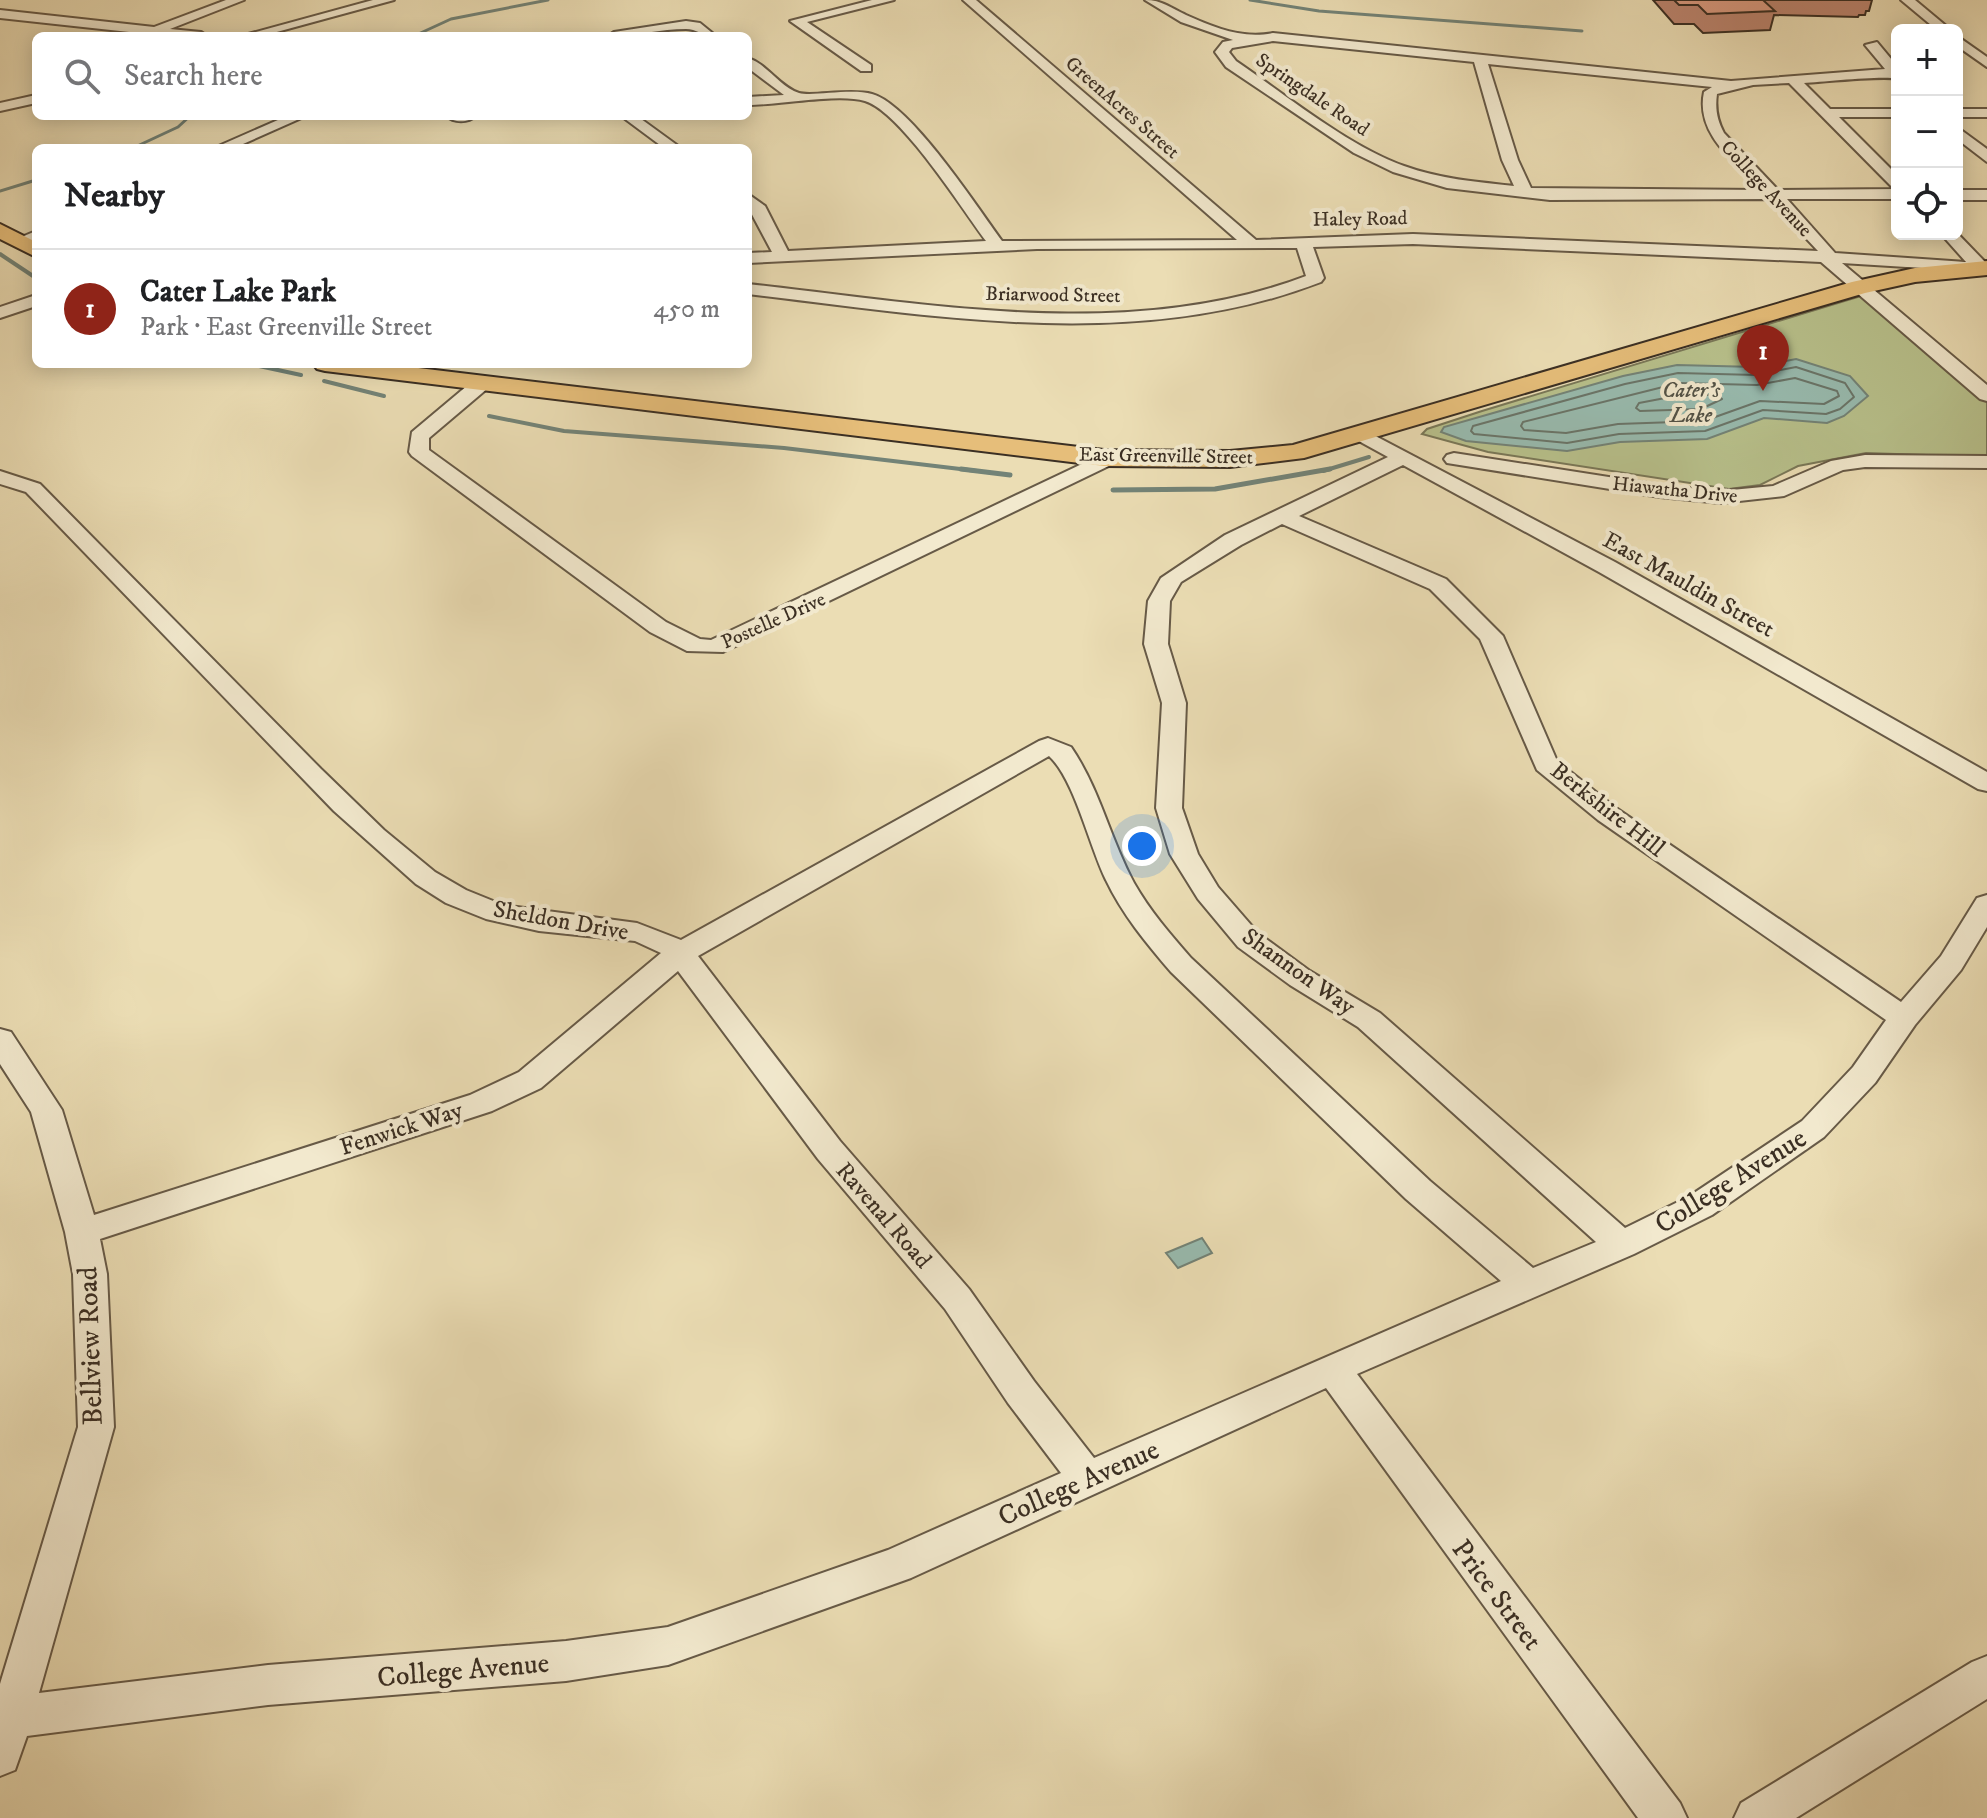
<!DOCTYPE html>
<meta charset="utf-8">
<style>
body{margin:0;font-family:"IM FELL DW Pica",serif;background:#f6f6f6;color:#202124}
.controls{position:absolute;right:24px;top:24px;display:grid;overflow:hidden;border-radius:12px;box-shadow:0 4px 20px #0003}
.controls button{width:72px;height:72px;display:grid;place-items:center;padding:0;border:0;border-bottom:2px solid #e0e0e0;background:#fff;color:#202124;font:40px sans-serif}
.you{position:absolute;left:1142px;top:846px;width:28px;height:28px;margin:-20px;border:6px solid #fff;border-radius:50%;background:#1a73e8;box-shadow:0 0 0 12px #1a73e833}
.badge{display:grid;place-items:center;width:52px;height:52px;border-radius:50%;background:#8f2418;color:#fff;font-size:26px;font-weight:700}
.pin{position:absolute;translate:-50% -66px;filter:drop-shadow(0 2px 4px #0008)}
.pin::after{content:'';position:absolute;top:42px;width:28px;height:24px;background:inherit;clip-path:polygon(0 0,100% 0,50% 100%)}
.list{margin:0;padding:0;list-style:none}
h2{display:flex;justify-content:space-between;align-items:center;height:104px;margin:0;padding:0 32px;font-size:34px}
h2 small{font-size:26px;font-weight:400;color:#757577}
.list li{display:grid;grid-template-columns:52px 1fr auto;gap:24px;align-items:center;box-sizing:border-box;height:120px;padding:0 32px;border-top:2px solid #e0e0e0}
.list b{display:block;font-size:30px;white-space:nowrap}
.list p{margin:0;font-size:26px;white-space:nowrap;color:#757577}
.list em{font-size:26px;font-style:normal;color:#757577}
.icon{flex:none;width:44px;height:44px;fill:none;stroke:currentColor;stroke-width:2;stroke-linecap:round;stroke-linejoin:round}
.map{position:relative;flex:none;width:1987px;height:1818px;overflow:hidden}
.search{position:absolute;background:#fff;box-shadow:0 4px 20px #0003;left:32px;top:32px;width:720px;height:88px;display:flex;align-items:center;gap:20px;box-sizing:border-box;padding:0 28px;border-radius:12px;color:#757577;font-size:30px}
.panel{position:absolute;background:#fff;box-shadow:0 4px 20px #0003;left:32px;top:144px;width:720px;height:224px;border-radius:12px}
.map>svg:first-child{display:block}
.green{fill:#b8c18c;stroke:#7a7858;stroke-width:2}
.water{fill:#98bbaf;stroke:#738377;stroke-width:2}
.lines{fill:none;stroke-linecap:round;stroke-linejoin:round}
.shore{stroke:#6a7569;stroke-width:2}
.stream-far2{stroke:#738377;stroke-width:3}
.stream-far1{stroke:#738377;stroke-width:4}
.stream{stroke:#738377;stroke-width:5}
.minor-casing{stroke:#675a47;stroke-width:4}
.major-casing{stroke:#3b2f23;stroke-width:4}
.minor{fill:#f2e9ce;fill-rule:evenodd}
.major{fill:#e6be7a;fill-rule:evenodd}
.wall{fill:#bb846e;stroke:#3b2f23;stroke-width:2}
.building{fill:#d99a80;stroke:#3b2f23;stroke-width:2}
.labels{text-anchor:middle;stroke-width:8;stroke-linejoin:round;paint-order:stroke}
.far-street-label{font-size:20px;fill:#3b2f23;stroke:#f2e9ce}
.far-water-label{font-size:22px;font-style:italic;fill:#525246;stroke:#f2e9ce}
.street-label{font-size:24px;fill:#3b2f23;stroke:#f2e9ce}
.near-street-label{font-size:28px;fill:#3b2f23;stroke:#f2e9ce}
</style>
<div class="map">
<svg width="1987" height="1818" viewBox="0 0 1987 1818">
<rect width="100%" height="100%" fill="#ebddb4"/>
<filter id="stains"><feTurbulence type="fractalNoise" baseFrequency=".0025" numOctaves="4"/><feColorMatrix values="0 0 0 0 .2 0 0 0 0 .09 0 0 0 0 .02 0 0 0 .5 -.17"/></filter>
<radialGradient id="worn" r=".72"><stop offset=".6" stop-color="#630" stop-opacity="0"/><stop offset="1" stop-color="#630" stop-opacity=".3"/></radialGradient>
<polygon class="green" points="1861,296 1987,398 1987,457 1866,453 1798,466 1760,485 1729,489 1488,452 1422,434 1427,429 1482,411"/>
<g class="water">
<polygon points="1796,359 1850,376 1868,396 1844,416 1827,423 1764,418 1707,439 1620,442 1567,451 1466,441 1441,432 1444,427 1623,376 1677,365 1756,367"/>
<polygon points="1202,1238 1212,1253 1178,1268 1166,1253"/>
</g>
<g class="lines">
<g class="shore">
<polygon points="1796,367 1845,383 1854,397 1840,409 1826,414 1763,410 1705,431 1619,434 1567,443 1474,434 1471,431 1473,426 1625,384 1678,373 1756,375"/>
<polygon points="1795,378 1837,391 1839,396 1824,404 1760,401 1704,421 1618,424 1566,433 1524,430 1521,426 1523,422 1679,383 1757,385"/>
<polygon points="1681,395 1718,395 1722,399 1701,409 1640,411 1636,408 1639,403"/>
</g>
<g class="stream-far2">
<polyline points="1250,0 1319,11 1582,31"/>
<polyline points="414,36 451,19 548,0"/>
<polyline points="44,118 154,116"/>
<polyline points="133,148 178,127 190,116"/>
<polyline points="0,191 36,180"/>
</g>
<g class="stream-far1">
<polyline points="0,254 36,278"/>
<polyline points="250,364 301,375"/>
<polyline points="324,381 384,396"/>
<polyline points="489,416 564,431 784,448 977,471"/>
<polyline points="1323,471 1369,457"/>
</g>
<g class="stream">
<polyline points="961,469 1010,475"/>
<polyline points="1113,490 1215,489 1330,469"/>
</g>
<g class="minor-casing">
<g id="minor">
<polygon points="226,0 244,0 170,29 201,32 207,36 166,36 0,18 0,10 154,27"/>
<polygon points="373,0 394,0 262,36 241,36"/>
<polygon points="872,0 894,0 807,22 871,65 871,71 861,71 790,21"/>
<path d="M963 0H976L1256 240 1413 234 1818 251 1769 199 1550 200 1447 188 1393 172 1354 153 1226 67 1215 52 1223 42 1233 40 1181 22 1145 0C1162 0 1171 8 1186 15 1215 28 1242 39 1273 33L1731 81 1885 69 1865 45 1877 42 1897 66V79C1886 75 1823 82 1804 83L1830 109H1897V117H1839L1897 175V189L1892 187 1789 83 1753 85 1717 94C1715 109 1717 120 1724 133L1778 190 1897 189V199H1787L1835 253 1966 262 1941 234 1957 233 1987 264V272L1842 263 1987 385V401L1980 399 1821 262 1413 244 1313 247 1324 278 1321 282C1137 353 937 316 748 294V284C929 304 1130 343 1306 276L1297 248 1037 249 748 263V253L772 252 748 207V194L765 206 788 251 986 241C962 209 901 112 865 101 839 93 779 105 748 105V97L784 95 748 68V58C767 64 780 87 799 93 812 97 850 88 872 94 911 105 977 207 1002 241L1237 240ZM1273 41 1474 62 1502 160 1514 186C1477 182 1440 179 1404 166 1348 146 1286 95 1236 61L1229 52 1232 48ZM1488 64 1712 87 1704 92C1695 134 1735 162 1761 190L1531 188 1518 160Z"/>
<polygon points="1901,0 1915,0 1951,30 1937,30"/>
<path d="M686 21 700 23 716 36C703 36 696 29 686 29 661 29 635 36 608 36L614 32Z"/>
<polygon points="1957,36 1987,57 1987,67 1957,46"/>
<polygon points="36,95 36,103 0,111 0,103"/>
<rect x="1957" y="109" width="30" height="8"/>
<polygon points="287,116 306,116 234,148 214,148"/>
<path d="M447 116H475C469 123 453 123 447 116Z"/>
<polygon points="621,116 637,116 681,148 664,148"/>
<polygon points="1957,127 1987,149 1987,162 1957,139"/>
<rect x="1957" y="190" width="30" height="10"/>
<polygon points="36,231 36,241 20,246 12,241"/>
<polygon points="36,295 36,306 0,318 0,307"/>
<polygon points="481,378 490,384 488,388 429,438 429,450 666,622 700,639 711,640 1103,454 1117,454 1120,458 1117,462 723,652 687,651 650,632 412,456 409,452 412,432 474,380"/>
<path d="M1364 430 1615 562 1987 772V791L1978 789 1599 572 1403 465 1299 516 1446 579 1503 636 1557 761 1616 808 1901 1002 1941 956 1977 898 1987 895V927L1961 970 1915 1025 1875 1083 1824 1137 1712 1215 1634 1254 1357 1374 1680 1803 1687 1818H1638L1326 1388 911 1578 668 1665 566 1681 268 1705 27 1736 15 1770 0 1776V1684L78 1427 73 1274 65 1232 31 1112 0 1064V1029L11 1032 62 1110 94 1215 470 1095 519 1072 661 953 635 941 539 931 486 919 446 903 416 884 334 811 26 492 0 484V471L40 484 321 769 384 830 435 872 466 890 503 905 637 923 681 940 1039 741 1048 738 1071 747C1100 789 1110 839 1134 883 1150 911 1170 934 1191 958L1430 1181 1533 1268 1596 1242 1358 1027 1290 985 1238 947 1198 899 1170 854 1156 808 1162 703 1144 644 1148 601 1161 578 1225 535 1388 457 1357 440 1354 436 1357 432ZM1282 524 1430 589 1480 639 1537 770 1598 820 1886 1020 1853 1067 1802 1121 1688 1197 1625 1228 1380 1013 1310 971 1258 933 1218 887 1198 854 1182 808 1186 703 1168 644 1170 601 1181 582 1241 545ZM1049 756C1074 778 1090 848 1106 880 1122 914 1147 944 1171 972L1406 1199 1501 1281 1094 1458 1034 1381 969 1289 840 1141 698 956ZM678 971 818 1159 945 1309 1008 1403 1061 1473 888 1550 668 1627 566 1641 268 1665 39 1693 114 1427 107 1274 100 1239 492 1111 541 1088Z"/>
<polygon points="1454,453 1660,485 1721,491 1773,486 1831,461 1865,455 1987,456 1987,468 1865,467 1843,470 1784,496 1721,503 1660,497 1447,463 1444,459 1447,455"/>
<polygon points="1987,1656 1987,1699 1796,1818 1734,1818 1741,1803 1972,1662"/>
</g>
</g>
<g class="major-casing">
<g id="major">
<polygon points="0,224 36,242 36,257 0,239"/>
<polygon points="1987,261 1987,275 1915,282 1865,293 1304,458 1230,467 1104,466 325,371 317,369 313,364 385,364 1104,450 1230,451 1293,445 1852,282 1915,268"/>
</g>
</g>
<use href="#minor" class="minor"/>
<use href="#major" class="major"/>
</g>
<polygon class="wall" points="1653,0 1872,0 1869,11 1866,11 1865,15 1859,15 1858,17 1774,15 1770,30 1703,33 1694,24 1674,24"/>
<polygon class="building" points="1674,0 1763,0 1775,11 1707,14 1698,5 1679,5"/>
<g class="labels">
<g class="far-street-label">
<text transform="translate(1313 94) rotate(34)" y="7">Springdale Road</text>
<text transform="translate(1123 107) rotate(41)" y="7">GreenAcres Street</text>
<text transform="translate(1767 188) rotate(47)" y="7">College Avenue</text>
<text transform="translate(1360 218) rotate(-1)" y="7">Haley Road</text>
<text transform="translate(1053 294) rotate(1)" y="7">Briarwood Street</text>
<text transform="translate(1166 455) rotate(1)" y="7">East Greenville Street</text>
<text transform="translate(1675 489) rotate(6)" y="7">Hiawatha Drive</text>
<text transform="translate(773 620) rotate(-24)" y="7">Postelle Drive</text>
</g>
<g class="far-water-label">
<text x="1691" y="397">Cater’s<tspan x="1691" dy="25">Lake</tspan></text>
</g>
<g class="street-label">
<text transform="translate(1689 584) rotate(29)" y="8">East Mauldin Street</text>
<text transform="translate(1608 809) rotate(38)" y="8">Berkshire Hill</text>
<text transform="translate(561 920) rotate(10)" y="8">Sheldon Drive</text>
<text transform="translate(1299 971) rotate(35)" y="8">Shannon Way</text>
<text transform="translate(401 1128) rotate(-18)" y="8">Fenwick Way</text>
<text transform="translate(884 1215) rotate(49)" y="8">Ravenal Road</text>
</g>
<g class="near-street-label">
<text transform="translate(1730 1180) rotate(-32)" y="10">College Avenue</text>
<text transform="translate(89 1346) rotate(-92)" y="10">Bellview Road</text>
<text transform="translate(1078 1482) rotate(-24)" y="10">College Avenue</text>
<text transform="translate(1498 1594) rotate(53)" y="10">Price Street</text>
<text transform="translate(463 1669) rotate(-5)" y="10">College Avenue</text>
</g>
</g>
<rect width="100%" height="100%" filter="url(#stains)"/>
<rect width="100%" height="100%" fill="url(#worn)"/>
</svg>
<div class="controls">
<button>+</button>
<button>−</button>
<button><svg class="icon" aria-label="locate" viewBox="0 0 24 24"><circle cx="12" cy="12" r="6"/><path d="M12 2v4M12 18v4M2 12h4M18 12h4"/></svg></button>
</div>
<div class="you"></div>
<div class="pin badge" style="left:1763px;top:391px">1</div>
<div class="search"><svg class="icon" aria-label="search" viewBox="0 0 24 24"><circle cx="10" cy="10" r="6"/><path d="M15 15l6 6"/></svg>Search here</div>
<section class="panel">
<h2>Nearby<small></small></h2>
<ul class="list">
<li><span class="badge">1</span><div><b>Cater Lake Park</b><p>Park · East Greenville Street</p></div><em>450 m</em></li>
</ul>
</section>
</div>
